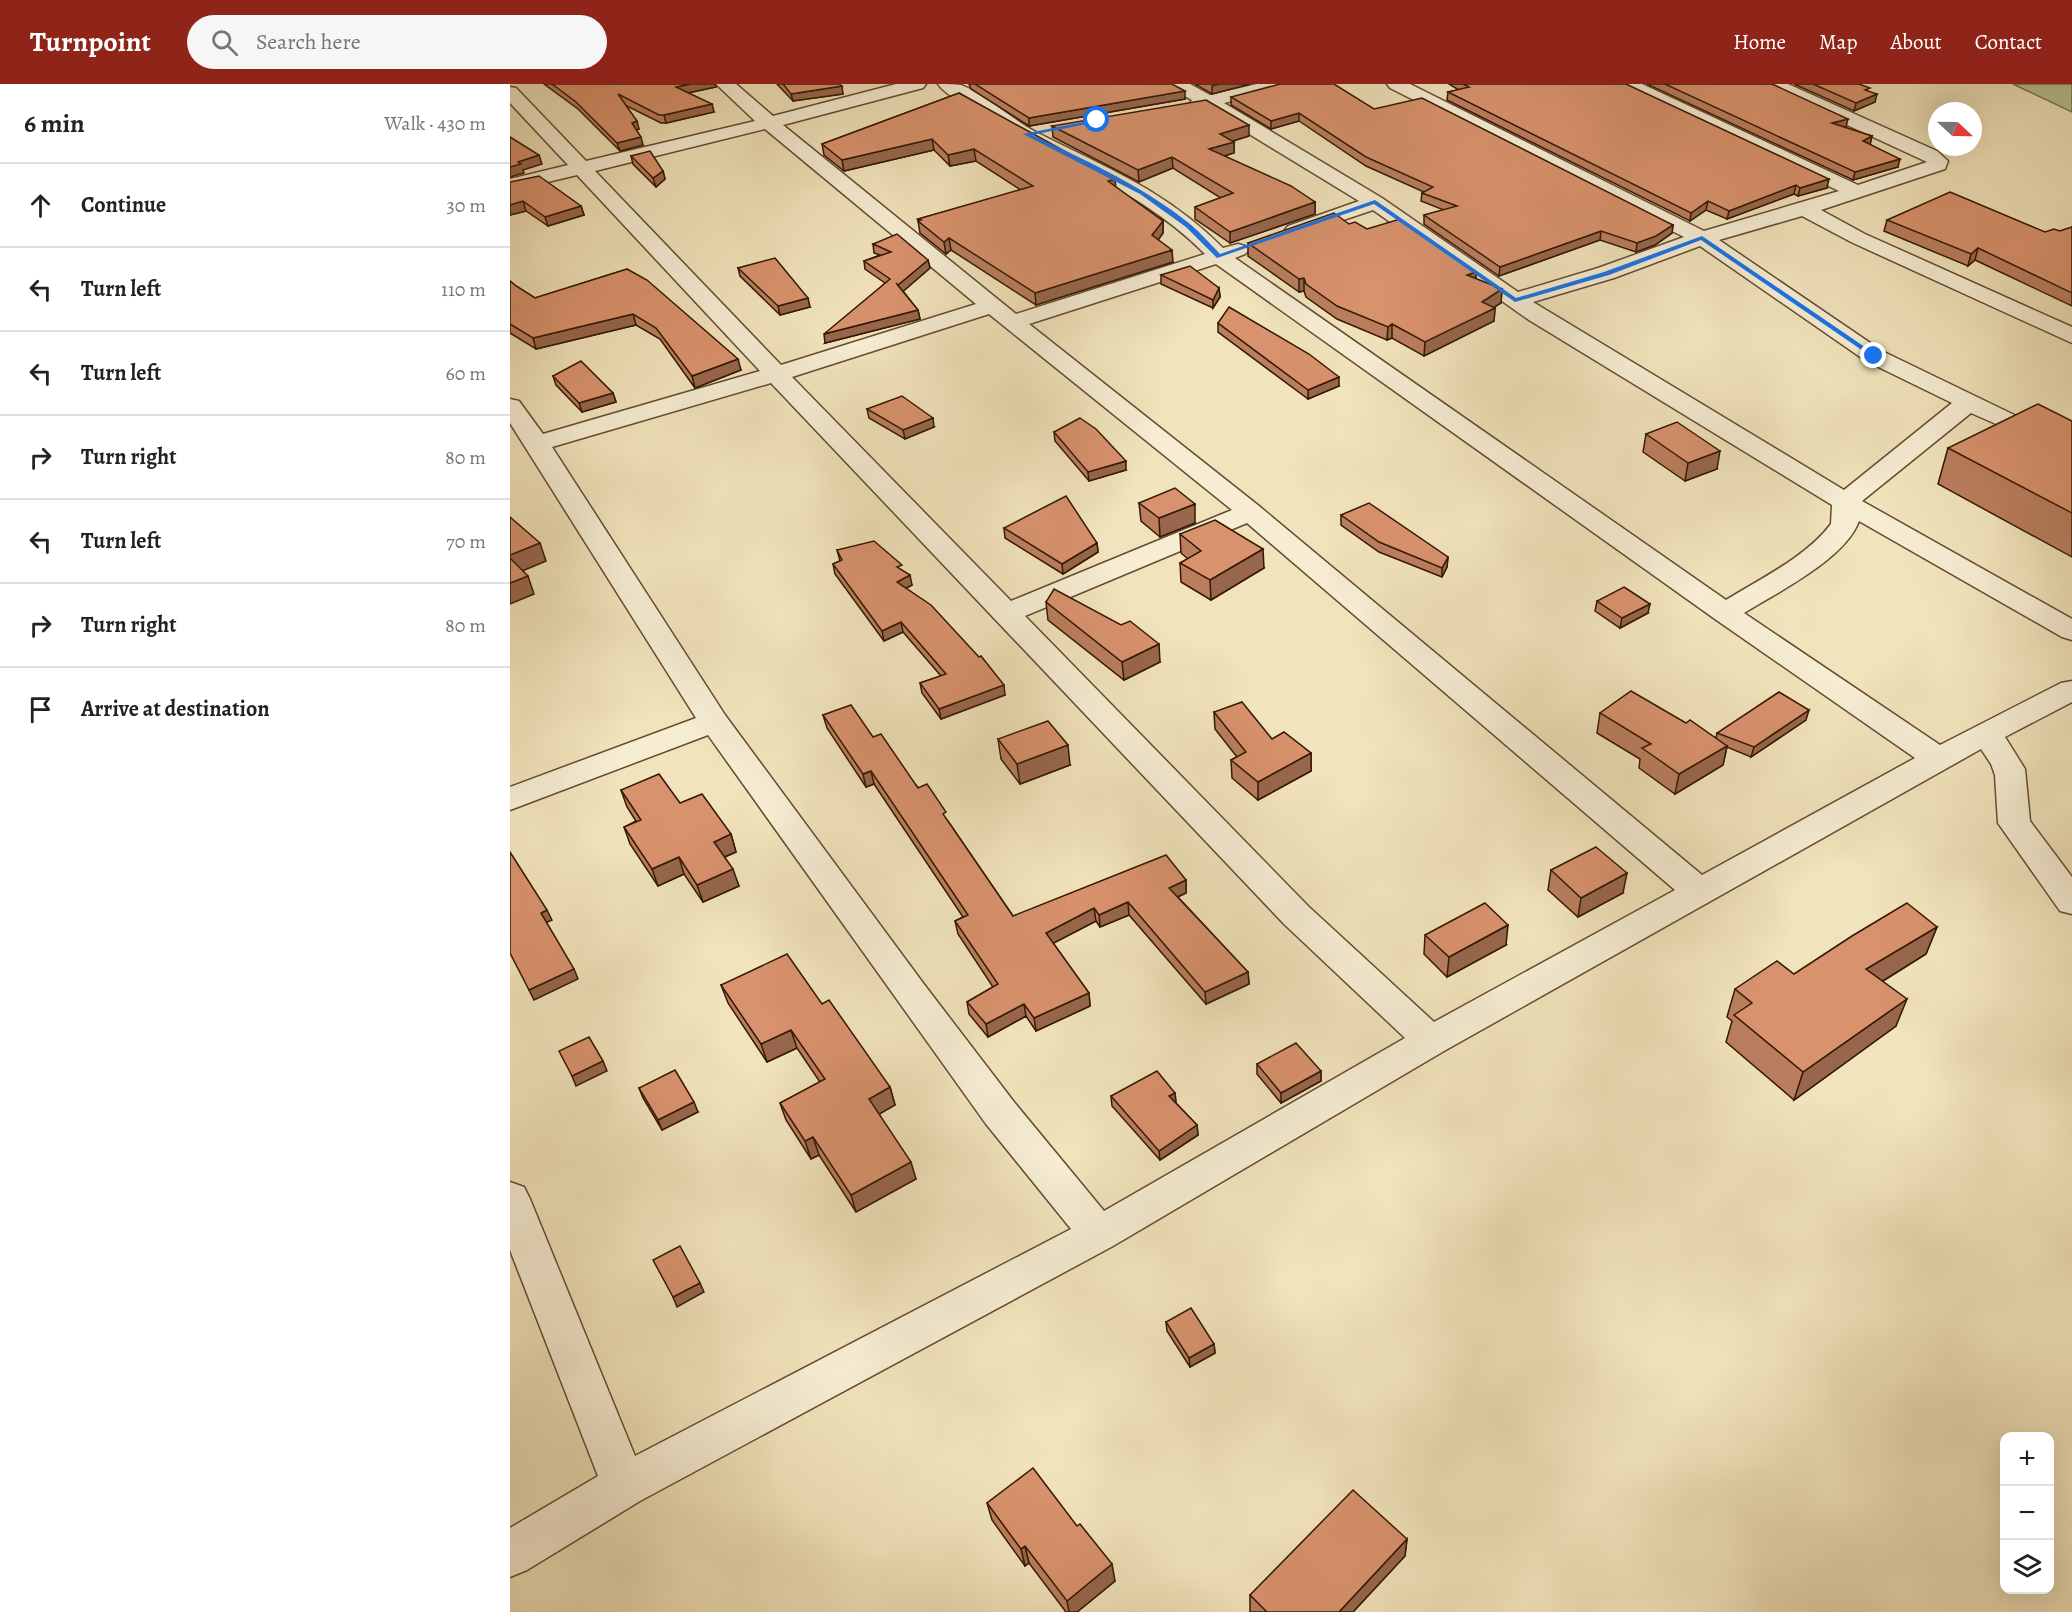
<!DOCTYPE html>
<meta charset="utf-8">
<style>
body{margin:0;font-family:Alegreya,serif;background:#f6f6f6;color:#222}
.controls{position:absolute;right:18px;bottom:18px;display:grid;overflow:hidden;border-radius:12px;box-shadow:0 6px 24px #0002}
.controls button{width:54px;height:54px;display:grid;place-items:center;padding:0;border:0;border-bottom:2px solid #e0e0e0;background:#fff;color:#222;font:30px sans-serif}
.compass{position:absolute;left:1418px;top:18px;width:54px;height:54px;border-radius:50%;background:#fff;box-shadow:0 6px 24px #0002;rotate:112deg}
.stop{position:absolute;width:18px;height:18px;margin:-14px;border:4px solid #1a73e8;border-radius:50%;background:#fff}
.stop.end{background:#1a73e8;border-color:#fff;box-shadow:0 2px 6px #0008}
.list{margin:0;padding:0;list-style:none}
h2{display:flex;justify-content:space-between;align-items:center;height:78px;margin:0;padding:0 24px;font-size:26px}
h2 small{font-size:20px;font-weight:400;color:#767676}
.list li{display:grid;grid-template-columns:39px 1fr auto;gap:18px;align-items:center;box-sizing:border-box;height:84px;padding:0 24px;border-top:2px solid #e0e0e0}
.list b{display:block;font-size:22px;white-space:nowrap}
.list em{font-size:20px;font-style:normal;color:#767676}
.icon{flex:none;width:33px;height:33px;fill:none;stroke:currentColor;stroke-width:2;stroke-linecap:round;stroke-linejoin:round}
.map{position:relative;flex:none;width:1562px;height:1528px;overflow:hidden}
header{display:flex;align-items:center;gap:36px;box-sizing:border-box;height:84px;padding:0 30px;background:#8f2418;color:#fff}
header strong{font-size:28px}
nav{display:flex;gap:33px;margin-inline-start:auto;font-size:21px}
.search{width:420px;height:54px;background:#f6f6f6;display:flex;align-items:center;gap:15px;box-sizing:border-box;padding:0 21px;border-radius:33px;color:#767676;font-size:22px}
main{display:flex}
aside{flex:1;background:#fff}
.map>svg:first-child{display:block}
.green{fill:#b6c493;stroke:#766e4b;stroke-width:1.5}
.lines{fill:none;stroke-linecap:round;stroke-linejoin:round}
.street-casing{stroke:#644b31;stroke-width:3}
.street{fill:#f6edd3;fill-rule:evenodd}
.wall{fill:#ba7e5e;stroke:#351803;stroke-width:1.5}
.shaded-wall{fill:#97664c;stroke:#351803;stroke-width:1.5}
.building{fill:#d8926d;stroke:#351803;stroke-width:1.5}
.route{fill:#1a73e8}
</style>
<header>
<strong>Turnpoint</strong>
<div class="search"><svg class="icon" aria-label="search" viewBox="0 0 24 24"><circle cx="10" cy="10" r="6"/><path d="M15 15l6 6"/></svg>Search here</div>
<nav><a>Home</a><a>Map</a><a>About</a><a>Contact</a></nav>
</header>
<main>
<aside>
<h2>6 min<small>Walk · 430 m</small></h2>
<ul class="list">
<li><svg class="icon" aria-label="ahead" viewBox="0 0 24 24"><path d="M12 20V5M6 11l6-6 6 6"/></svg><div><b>Continue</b></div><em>30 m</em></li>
<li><svg class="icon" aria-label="left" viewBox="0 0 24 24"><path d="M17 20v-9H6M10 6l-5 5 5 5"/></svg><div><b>Turn left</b></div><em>110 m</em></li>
<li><svg class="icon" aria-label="left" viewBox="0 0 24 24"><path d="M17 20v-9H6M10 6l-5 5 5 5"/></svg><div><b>Turn left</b></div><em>60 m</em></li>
<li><svg class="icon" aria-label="right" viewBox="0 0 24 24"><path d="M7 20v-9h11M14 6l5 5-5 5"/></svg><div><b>Turn right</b></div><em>80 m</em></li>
<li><svg class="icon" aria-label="left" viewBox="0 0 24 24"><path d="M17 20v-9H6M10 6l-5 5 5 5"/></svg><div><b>Turn left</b></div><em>70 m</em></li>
<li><svg class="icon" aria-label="right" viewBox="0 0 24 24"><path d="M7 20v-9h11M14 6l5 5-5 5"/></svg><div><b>Turn right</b></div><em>80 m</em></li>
<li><svg class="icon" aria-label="arrive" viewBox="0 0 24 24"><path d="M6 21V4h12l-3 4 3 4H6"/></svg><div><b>Arrive at destination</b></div></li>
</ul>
</aside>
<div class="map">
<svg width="1562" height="1528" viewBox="0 0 1562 1528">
<rect width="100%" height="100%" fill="#f1e3bb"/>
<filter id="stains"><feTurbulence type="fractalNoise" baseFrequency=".00333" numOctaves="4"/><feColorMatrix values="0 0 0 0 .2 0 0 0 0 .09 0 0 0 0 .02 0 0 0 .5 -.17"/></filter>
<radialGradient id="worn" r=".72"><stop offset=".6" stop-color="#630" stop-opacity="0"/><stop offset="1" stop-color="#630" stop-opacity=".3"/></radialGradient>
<polygon class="green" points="1503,0 1562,0 1562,28"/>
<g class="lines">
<g class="street-casing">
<path id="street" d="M206 0H226L263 32 386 0H416L413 4 273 41 506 230 695 170C632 106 548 78 473 31 460 22 437 13 428 0 435 0 445 0 451 1 475 10 500 34 524 47 596 84 654 105 713 164L728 160 735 162 739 166 735 170 725 174 1216 516C1251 494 1295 474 1321 440L1322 421 1019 236 863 126 792 150 785 152 778 150 775 146 778 142 849 117 695 23H683L680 19 682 16 660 4 657 0H680L700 11 747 0H779L776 4 714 19 872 114 1008 208 1088 184 1174 153 880 4 877 0H900L1194 147 1329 107 1112 4 1109 0H1132L1348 101 1417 78 1257 4 1254 0H1278L1427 67 1438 77 1435 85 1311 126 1355 150 1562 243V259L1341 158 1292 132 1209 156 1372 267 1529 343 1532 348 1529 353 1520 355 1461 329 1352 417 1562 535V556L1552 553 1349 437C1335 475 1268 508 1234 529L1430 661 1551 599 1562 597V618L1495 653 1515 685 1520 737 1562 793V830L1550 827 1488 739 1485 691 1481 680 1471 665 934 967 603 1162 130 1417 17 1486 0 1493V1444L88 1392 0 1166V1098L14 1103 20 1115 125 1372 561 1145 476 1040 198 651 0 726V703L186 634 0 339V315L9 317 33 350 250 287 67 91 0 107V95L58 81 0 19V3L6 4 76 77 245 37ZM255 45 466 220 271 281 85 87ZM1190 162 1356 277 1442 319 1334 406 1023 218 1104 194ZM706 180 1205 535 1405 674 1192 791 749 422 519 240ZM479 230 722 426 501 517 282 293ZM261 299 774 840 895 954 594 1127 504 1018 413 899 215 631 42 363ZM737 439 1165 806 924 938 798 822 515 532Z"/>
</g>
<use href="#street" class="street"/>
</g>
<g class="wall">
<polygon points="34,0 205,0 206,3 178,9 204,28 156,39 151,39 115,21 129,45 126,46 133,61 110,67 68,25"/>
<polygon points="267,0 329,0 333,10 283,17"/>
<polygon points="459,0 662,0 675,15 519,42 461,5"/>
<polygon points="685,0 740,0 702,10"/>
<polygon points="939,0 1116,0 1317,104 1288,112 1284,110 1217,135 1196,126 1180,137 937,16 938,8 949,6"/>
<polygon points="1137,0 1262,0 1336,43 1335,44 1362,52 1360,60 1388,83 1343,96"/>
<polygon points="1284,0 1349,0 1359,8 1365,18 1344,27"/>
<polygon points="449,9 605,103 653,137 653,149 648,156 663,178 526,221 441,166 436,170 410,149 408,137 408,135 511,106 466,77 440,82 424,66 334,87 314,71 312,60"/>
<polygon points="721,13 864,25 1163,141 1162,149 1145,161 1126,168 1090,156 989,192 914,140 914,131 934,126 911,117 912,109 914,108 856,82 789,37 761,45 721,21"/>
<polygon points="542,42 739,52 723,57 724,58 724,69 714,72 805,118 805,130 720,159 685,135 685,123 711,114 663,84 629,98 543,53"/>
<polygon points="121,72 153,87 155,95 146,103 123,80"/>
<polygon points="0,98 71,122 74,131 38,142 16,127 0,131"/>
<polygon points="1377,136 1535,148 1550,147 1562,143 1562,222 1465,176 1458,182 1374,147"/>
<polygon points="839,140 857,145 966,188 966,195 992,205 991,219 983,223 985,224 984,237 914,272 882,254 877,256 827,235 796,213 794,207 789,208 738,172 738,159"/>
<polygon points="363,160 418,176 420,184 393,207 408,226 410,235 315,259 375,199 355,185 354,177 370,171 364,169"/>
<polygon points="228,184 300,223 270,231 230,192"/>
<polygon points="117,185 231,286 185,304 150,255 126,241 26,265 0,249 0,197 6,202 25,214"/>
<polygon points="651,191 709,204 710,213 703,224 651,200"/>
<polygon points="708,239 829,302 798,315 708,248"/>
<polygon points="43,292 103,309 106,318 72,328 46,301"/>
<polygon points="357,325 424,343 395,355 359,334"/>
<polygon points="1562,337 1562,473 1428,400 1438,364"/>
<polygon points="544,348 616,386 579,397 545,357"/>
<polygon points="1136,350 1207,385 1175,397 1133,368"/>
<polygon points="629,419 685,439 650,453 631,437"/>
<polygon points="831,431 938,473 937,483 932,493 869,468 831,441"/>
<polygon points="494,444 587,459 588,468 553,490 495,454"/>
<polygon points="670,450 754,484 701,516 671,498 670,479 678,475 671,469"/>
<polygon points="327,466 393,487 402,501 396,504 495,611 431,635 412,609 410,599 431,592 393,548 374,557 325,490 323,480 330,477"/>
<polygon points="1087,517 1138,529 1110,544 1085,527"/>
<polygon points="536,518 650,578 614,596 538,536"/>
<polygon points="704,628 762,655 801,669 801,687 748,716 722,694 721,676 727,673 705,645"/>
<polygon points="1090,629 1176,639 1206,654 1207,649 1296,636 1241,673 1217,663 1213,681 1165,710 1129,684 1130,675 1087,649"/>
<polygon points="313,631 363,653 438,737 503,832 676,796 676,809 668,813 738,888 739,900 696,920 619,831 590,843 586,837 543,859 579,909 580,922 526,947 516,932 478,953 459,930 457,918 483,903 448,850 445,837 453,833 364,700 356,703 317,644"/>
<polygon points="488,655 560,681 510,700 491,675"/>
<polygon points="111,706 170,719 221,750 226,768 215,773 229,802 193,818 174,790 148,802 120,760 114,743 126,737 117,723"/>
<polygon points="1041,786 1113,809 1068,833 1038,806"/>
<polygon points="1427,843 1416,870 1373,897 1386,942 1284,1016 1216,958 1222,937 1217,933 1225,905 1284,890"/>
<polygon points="915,851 996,861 937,893 914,870"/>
<polygon points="211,901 312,920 380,1003 385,1021 369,1030 406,1095 346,1128 309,1071 301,1075 276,1036 270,1019 310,998 287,964 257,978 218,919"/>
<polygon points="747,980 811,987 811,997 771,1019 747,990"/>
<polygon points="129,1004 188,1028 152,1046 133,1014"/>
<polygon points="665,1009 666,1019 687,1041 688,1051 650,1076 602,1022 601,1012"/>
<polygon points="656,1238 704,1260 705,1269 680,1283 657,1247"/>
<polygon points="477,1419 567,1442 605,1497 567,1528 556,1528 519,1479 515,1482 482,1436"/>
<polygon points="897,1455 895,1472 843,1528 740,1528 740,1511"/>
</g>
<g class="shaded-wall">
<polygon points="181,0 205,0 206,3 168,11 166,3"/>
<polygon points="709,0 740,0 702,10 702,2"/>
<polygon points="332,2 333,10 283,17 281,10"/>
<polygon points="675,7 675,15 519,42 519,34"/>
<polygon points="1367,10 1365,18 1344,27 1346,19"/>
<polygon points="202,20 204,28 156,39 154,31"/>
<polygon points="789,29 789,37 761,45 761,37"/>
<polygon points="1338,35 1336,43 1321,47 1322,39"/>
<polygon points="127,37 129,45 124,47 122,39"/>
<polygon points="739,41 739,52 710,61 710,50"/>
<polygon points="1362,52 1360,61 1353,57"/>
<polygon points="131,53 133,61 110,67 107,59"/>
<polygon points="422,55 424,66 334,87 332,76"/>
<polygon points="724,58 724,69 700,76 699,65"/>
<polygon points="464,65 466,77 440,82 438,71"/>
<polygon points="29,71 32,80 13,86 14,89 0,93 0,83 8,78"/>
<polygon points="662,73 663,84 629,98 628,86"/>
<polygon points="1390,75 1388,83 1343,96 1345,88"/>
<polygon points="153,87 155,95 146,103 143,94"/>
<polygon points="605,95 606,106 598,97"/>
<polygon points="1319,95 1317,104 1288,112 1290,104"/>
<polygon points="1286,101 1284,110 1217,135 1219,127"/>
<polygon points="13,117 16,127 0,131 0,121"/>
<polygon points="1198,117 1196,126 1180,137 1181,129"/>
<polygon points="805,118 805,130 720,159 720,148"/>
<polygon points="71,122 74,131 38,142 35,133"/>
<polygon points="653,137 653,149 643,163 642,151"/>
<polygon points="1163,141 1162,149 1145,161 1126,168 1127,159"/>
<polygon points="1091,147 1090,156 989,192 990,183"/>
<polygon points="439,154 441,166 436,170 434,158"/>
<polygon points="1468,164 1465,176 1458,182 1461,170"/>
<polygon points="662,166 663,178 526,221 525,209"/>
<polygon points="418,176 420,184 390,210 388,201"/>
<polygon points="966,188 965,201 957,191"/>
<polygon points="794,194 794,207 789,208 789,195"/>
<polygon points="709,204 710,213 703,224 703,216"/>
<polygon points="992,205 991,219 975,229 985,224 984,237 914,272 915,258 972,218"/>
<polygon points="298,214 300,223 270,231 268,222"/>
<polygon points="408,226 410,235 315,259 314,250"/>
<polygon points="123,230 126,241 26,265 23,254"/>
<polygon points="882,240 882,254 877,256 878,243"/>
<polygon points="228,275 231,286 185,304 182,292"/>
<polygon points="829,293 829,302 798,315 798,306"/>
<polygon points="103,309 106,318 72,328 69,319"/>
<polygon points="423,334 424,343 395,355 393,346"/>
<polygon points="1210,367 1207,385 1175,397 1178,379"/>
<polygon points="616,377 616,386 579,397 578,388"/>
<polygon points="685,420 685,439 650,453 649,434"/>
<polygon points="30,459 36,477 5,490 0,477 0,471"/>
<polygon points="587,459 588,468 553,490 552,480"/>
<polygon points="753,465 754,484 701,516 700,496"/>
<polygon points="938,473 937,483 932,493 932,484"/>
<polygon points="400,491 402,501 389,508 387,498"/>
<polygon points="18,492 24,510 0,520 0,499"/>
<polygon points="1140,520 1138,529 1110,544 1112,534"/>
<polygon points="391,538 393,548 374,557 372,547"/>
<polygon points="649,560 650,578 614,596 612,578"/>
<polygon points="494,601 495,611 431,635 429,625"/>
<polygon points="1299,626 1296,636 1241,673 1244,663"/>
<polygon points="558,661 560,681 510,700 507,680"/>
<polygon points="1217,662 1213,681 1165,710 1169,690"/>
<polygon points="801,669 801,687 748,716 748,698"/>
<polygon points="361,687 364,700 356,703 353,690"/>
<polygon points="221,750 226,768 209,775 204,758"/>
<polygon points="169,773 174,790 148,802 142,785"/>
<polygon points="223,785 229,802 193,818 187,801"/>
<polygon points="1117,789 1113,809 1068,833 1071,814"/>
<polygon points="676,796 676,809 660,816 659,804"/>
<polygon points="618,818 619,831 590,843 589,831"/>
<polygon points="584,824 586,837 538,862 536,849"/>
<polygon points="37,826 42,836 35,839 31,829"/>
<polygon points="998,841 996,861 937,893 939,873"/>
<polygon points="1427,843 1416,870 1347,913 1356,885"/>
<polygon points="64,885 68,895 24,916 19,906"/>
<polygon points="738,888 739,900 696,920 695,908"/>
<polygon points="579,909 580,922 526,947 524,934"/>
<polygon points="1397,915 1386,942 1284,1016 1293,988"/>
<polygon points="514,920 516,932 478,953 476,940"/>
<polygon points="281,946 287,964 257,978 251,960"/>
<polygon points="93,977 97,987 66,1002 62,992"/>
<polygon points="811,987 811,997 771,1019 771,1009"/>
<polygon points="380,1003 385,1021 364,1033 359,1015"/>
<polygon points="665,1009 666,1019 659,1012"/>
<polygon points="184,1018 188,1028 152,1046 148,1036"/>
<polygon points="687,1041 688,1051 650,1076 649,1067"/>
<polygon points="303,1053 309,1071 301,1075 295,1057"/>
<polygon points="401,1078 406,1095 346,1128 341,1111"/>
<polygon points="190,1199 194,1208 167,1223 163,1213"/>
<polygon points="704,1260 705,1269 680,1283 679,1274"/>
<polygon points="897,1455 895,1472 843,1528 829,1528"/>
<polygon points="515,1462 519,1479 515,1482 511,1465"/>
<polygon points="602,1480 605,1497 567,1528 559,1528 557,1517"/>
</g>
<g class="building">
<polygon points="42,0 181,0 166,3 202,20 154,31 149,31 108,10 127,37 122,39 131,53 107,59 66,18"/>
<polygon points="273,0 329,0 332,2 281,10"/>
<polygon points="465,0 662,0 675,7 519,34"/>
<polygon points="770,0 824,0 864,25 912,14 1163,141 1146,152 1127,159 1091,147 990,183 914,131 947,122 912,109 923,103 856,73 789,29 761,37 721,13"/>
<polygon points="953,0 1116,0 1319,95 1290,104 1286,101 1219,127 1198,117 1181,129 938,8 959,3"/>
<polygon points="1155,0 1262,0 1338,35 1322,39 1362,52 1353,57 1390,75 1345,88"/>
<polygon points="1303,0 1349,0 1360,4 1355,6 1367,10 1346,19"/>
<polygon points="449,9 605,95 598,97 653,137 642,151 662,166 525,209 439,154 434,158 408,137 411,136 408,135 523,102 464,65 438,71 422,55 332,76 312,60"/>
<polygon points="696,16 739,41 710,50 724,58 699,65 781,102 805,118 720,148 685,123 723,109 662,73 628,86 542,42"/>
<polygon points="0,53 29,71 8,78 11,80 0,83"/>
<polygon points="140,67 153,87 143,94 121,72"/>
<polygon points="29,92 71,122 35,133 13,117 0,121 0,98"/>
<polygon points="1440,108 1535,148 1544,145 1550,147 1562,143 1562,209 1468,164 1461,170 1377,136"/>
<polygon points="824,129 839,140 845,138 857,145 890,135 966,188 957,191 992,205 972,218 985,224 915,258 882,240 878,243 827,222 796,200 794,194 789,195 738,159"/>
<polygon points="387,150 418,176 388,201 386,199 408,226 314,250 380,195 354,177 381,168 363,160"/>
<polygon points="265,174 298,214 268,222 228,184"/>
<polygon points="680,182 709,204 703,216 651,191"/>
<polygon points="117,185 137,196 228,275 182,292 146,244 123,230 23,254 0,240 0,197 6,202 25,214"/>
<polygon points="719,223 799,270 829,293 798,306 708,239"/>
<polygon points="71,277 103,309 69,319 43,292"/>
<polygon points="392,312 423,334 393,346 357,325"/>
<polygon points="1528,320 1562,337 1562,429 1438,364"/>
<polygon points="570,334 586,345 616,377 578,388 544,348"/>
<polygon points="1167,338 1210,367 1178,379 1136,350"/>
<polygon points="665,404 685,420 649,434 629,419"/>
<polygon points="556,412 587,459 552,480 494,444"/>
<polygon points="859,419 938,473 932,484 869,458 831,431"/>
<polygon points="0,433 30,459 0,471"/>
<polygon points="705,436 753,465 700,496 670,479 691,467 670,450"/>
<polygon points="364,457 392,481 387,483 400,491 387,498 421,521 469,573 471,572 494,601 429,625 410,599 436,590 391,538 372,547 323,480 332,476 327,466"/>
<polygon points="0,474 18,492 0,499"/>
<polygon points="1114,503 1140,520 1112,534 1087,517"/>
<polygon points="544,505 611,541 620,537 649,560 612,578 536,518"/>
<polygon points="1121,607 1176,639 1180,636 1217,662 1169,690 1132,664 1141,660 1090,629"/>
<polygon points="1269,608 1299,626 1244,663 1207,649"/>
<polygon points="732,618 762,655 774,648 801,669 748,698 721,676 736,668 704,628"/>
<polygon points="341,621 363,653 371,650 408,704 417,700 436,728 433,730 503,832 656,771 676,796 659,804 738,888 695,908 618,818 589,831 584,824 536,849 579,909 524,934 514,920 476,940 457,918 488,900 445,837 458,831 361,687 353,690 313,631"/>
<polygon points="538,637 558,661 507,680 488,655"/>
<polygon points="149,690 170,719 192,710 221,750 204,758 223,785 187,801 169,773 142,785 114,743 131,736 111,706"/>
<polygon points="1086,763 1117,789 1071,814 1041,786"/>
<polygon points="0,768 37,826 31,829 64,885 19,906 0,869"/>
<polygon points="975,819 998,841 939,873 915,851"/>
<polygon points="1397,819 1427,843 1356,885 1397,915 1293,988 1224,931 1242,919 1225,905 1267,877 1284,890 1342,852"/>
<polygon points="277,870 312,920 319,916 380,1003 359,1015 401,1078 341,1111 303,1053 295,1057 270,1019 315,995 281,946 251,960 211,901"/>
<polygon points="79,953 93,977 62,992 49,967"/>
<polygon points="786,959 811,987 771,1009 747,980"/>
<polygon points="165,986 184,1018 148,1036 129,1004"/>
<polygon points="647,987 665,1009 659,1012 687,1041 649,1067 601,1012"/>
<polygon points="170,1162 190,1199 163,1213 143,1176"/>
<polygon points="681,1224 704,1260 679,1274 656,1238"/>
<polygon points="523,1384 567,1442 570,1440 602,1480 557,1517 515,1462 511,1465 477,1419"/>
<polygon points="843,1406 897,1455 829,1528 757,1528 740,1511"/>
</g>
<path class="route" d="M589 35 587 38 522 51C577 77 633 102 680 140 691 149 700 160 710 170L865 116 1006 214 1094 188 1192 152 1368 272 1362 273 1191 156 1099 191 1005 218 864 120 707 174 676 143 630 110 513 50Z"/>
<rect width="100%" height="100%" filter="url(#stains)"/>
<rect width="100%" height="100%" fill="url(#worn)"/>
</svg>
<div class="controls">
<button>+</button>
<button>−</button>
<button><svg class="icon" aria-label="layers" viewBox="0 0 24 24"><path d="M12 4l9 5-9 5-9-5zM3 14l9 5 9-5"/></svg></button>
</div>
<svg class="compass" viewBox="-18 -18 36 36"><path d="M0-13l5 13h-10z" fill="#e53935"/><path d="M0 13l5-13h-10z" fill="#767676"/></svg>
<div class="stop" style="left:587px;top:36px"></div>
<div class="stop end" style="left:1364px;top:272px"></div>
</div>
</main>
